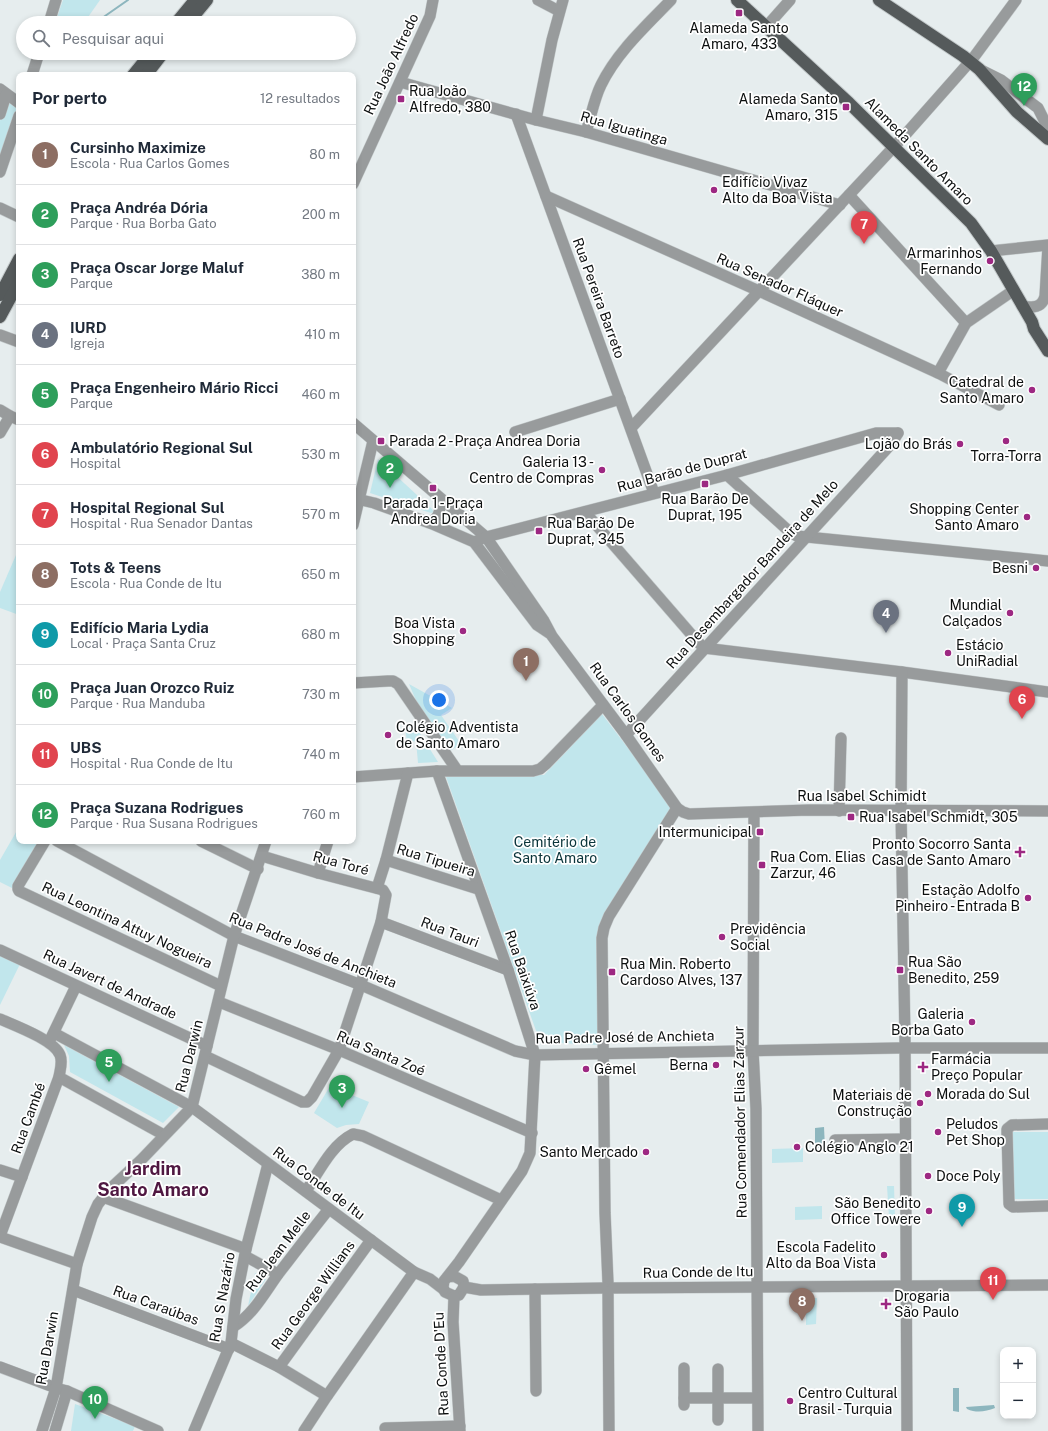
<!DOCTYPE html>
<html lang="pt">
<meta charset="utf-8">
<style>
body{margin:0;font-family:"Public Sans",sans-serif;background:#f2f2f3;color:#1f2937}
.controls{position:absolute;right:12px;bottom:12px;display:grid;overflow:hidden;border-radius:8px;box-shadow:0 2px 6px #0003}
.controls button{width:36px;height:36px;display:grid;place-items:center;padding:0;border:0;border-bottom:1px solid #e0e1e3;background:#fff;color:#1f2937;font:20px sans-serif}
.you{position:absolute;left:439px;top:700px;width:14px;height:14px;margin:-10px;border:3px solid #fff;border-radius:50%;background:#1a73e8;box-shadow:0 0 0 6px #1a73e833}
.badge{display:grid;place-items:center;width:26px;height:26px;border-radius:50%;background:#0f766e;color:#fff;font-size:13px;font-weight:700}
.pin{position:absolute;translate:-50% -33px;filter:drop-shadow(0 1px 2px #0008)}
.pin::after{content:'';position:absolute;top:21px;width:14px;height:12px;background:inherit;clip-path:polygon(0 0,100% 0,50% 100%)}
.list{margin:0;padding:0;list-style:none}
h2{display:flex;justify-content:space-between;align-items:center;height:52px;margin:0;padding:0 16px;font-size:17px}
h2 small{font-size:13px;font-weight:400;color:#747a83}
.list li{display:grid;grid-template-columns:26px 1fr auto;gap:12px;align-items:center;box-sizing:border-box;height:60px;padding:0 16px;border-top:1px solid #e0e1e3}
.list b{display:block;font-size:15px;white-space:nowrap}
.list p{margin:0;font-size:13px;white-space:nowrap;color:#747a83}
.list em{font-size:13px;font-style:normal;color:#747a83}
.icon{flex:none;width:22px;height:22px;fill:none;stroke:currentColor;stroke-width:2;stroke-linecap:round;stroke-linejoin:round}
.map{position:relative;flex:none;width:1048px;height:1431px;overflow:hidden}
.search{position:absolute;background:#fff;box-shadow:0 2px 6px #0003;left:16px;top:16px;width:340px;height:44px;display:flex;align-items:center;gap:10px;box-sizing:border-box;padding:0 14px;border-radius:22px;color:#747a83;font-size:15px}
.panel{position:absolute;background:#fff;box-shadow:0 2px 6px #0003;left:16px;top:72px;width:340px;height:772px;border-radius:8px}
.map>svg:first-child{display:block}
.green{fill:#c1e6ec}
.water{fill:#8db6be}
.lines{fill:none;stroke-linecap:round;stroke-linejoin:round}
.stream{stroke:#8db6be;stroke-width:2}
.minor-casing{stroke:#c3c9ca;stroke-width:12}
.major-casing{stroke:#c3c9ca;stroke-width:14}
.minor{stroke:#989b9c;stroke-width:11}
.major{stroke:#555a5b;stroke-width:12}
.poi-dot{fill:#9d2882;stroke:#fff;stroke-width:1.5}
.labels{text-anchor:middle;stroke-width:3.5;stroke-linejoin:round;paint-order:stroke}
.poi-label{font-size:14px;fill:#0c0f0f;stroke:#fff;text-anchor:start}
.street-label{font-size:14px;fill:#0c0f0f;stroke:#fff}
.park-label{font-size:14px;fill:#0a343a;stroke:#fff}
.district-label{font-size:18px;font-weight:bold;fill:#4f1741;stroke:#fff}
</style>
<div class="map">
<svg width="1048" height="1431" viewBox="0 0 1048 1431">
<rect width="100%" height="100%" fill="#e6edee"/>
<g class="green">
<polygon points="63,0 100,0 86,20 82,23 55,23"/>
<polygon points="6,101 18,109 0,163 0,121"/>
<polygon points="378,459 431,508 434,512 431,513 370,493"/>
<polygon points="19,548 19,615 0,608 0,592"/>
<polygon points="409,684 452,708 441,715 461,744 450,751 418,705"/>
<polygon points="602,714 672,806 600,924 598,1045 540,1042 445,774 544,775"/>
<polygon points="416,727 438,762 418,763 416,741 407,742 405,728"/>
<polygon points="19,827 19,841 44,841 16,890 0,882 0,860"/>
<polygon points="0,955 20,964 0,1005"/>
<polygon points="64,1045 179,1107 163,1123 70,1072 69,1056"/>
<polygon points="330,1086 369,1102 359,1124 346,1125 337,1128 314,1113"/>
<rect x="1012" y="1132" width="36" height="67"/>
<polygon points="803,1148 803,1162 772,1163 772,1149"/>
<polygon points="887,1186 894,1186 895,1217 889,1217"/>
<polygon points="822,1206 822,1219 795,1220 795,1207"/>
<polygon points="255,1273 266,1279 248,1306"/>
<polygon points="806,1298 817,1298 816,1324 806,1325"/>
<polygon points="75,1404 135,1426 133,1431 71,1431"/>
</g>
<g class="water">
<polygon points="824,1127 825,1148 815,1148 815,1128"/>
<polygon points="953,1388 959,1388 959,1412 953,1411"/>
<path d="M994 1405 995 1408C985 1412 976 1413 967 1409L966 1407Z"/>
</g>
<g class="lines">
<polyline class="stream" points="95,23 128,0"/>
<g class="minor-casing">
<g id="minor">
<polyline points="538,0 559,11"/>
<polyline points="49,23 56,0"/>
<polyline points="766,27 790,0"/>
<polyline points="979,69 1001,80 1038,108 1048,128"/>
<polyline points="32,75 39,53"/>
<polyline points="400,82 536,120 586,132 840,205"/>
<polyline points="0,89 19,103"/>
<polyline points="0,114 6,95"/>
<polyline points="516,114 654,493"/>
<polyline points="536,120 552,40 563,0"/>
<path d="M586 132C591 117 594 99 601 85 617 52 646 26 671 0"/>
<polyline points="0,172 19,116"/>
<polyline points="353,184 430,16 433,0"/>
<polyline points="849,195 966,323"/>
<polyline points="546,196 759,291 938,373 999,405"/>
<polyline points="0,208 19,217"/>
<polyline points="991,251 1048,245"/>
<path d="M1022 306C1033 308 1042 308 1045 296L1048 246"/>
<polyline points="0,335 19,342"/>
<polyline points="938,373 966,323 1014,290"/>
<polyline points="0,410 10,416 19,420"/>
<polyline points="353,423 486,537 544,621 552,636 626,735 677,808 683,812 689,814 809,810 1048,811"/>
<polyline points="631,428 905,135 974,57 1016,0"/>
<polyline points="515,432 620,399"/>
<polyline points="0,433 10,416"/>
<polyline points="727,475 791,533 797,536 1048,561"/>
<polyline points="353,498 374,503 430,523 474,542 537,625 549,633"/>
<polyline points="585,512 697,641 704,648 902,672 1048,692"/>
<path d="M430 523C441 516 441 509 438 497"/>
<polyline points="353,525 373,441"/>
<polyline points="474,542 486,537 727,475 876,433 898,433"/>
<polyline points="902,672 901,811 905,1039 907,1431"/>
<polyline points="353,683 388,681 393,681 398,684 457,770"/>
<polyline points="626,735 892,443 898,433"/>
<polyline points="437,771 508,970 535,1055 530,1153 522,1171 459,1262 444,1281 443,1287 445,1292 454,1296 459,1295 464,1287 463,1281 454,1276 447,1277"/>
<polyline points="353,777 437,771 533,771 540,769 546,764 603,705"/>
<polyline points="839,811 841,738"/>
<polyline points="754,813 753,1050 756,1109 758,1431"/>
<polyline points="45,841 18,886 18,889 19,891 221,986"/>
<polyline points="57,841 234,936 361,985 515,1051 535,1055 897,1048 1048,1048"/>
<polyline points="201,841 258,869"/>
<polyline points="386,860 478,889"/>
<polyline points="318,873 328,841"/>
<polyline points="377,888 386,860 408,773"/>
<polyline points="381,922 508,970"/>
<polyline points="0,950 207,1046"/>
<polyline points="219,1002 339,1050 532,1133"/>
<path d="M0 1019C16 1026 54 1040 60 1055 63 1062 60 1070 59 1077L0 1236"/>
<polyline points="54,1033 192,1107 414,1272 430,1279 443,1289"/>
<polyline points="51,1038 76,986"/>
<polyline points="205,1056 302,1102 307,1102 312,1097 339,1050 381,922 386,895 383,890 318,873 262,856"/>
<polyline points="59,1077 164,1135"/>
<polyline points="1048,1124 1012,1125 1007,1129 1007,1132 1009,1204 1013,1207 1048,1206"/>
<polyline points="835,1140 905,1139"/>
<polyline points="0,1170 22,1177"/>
<path d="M306 1191C319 1172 331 1145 353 1134L363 1136 501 1200"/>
<polyline points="103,1197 246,1249"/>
<polyline points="0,1237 77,1264"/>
<polyline points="245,1256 278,1274"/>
<polyline points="608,1283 605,1213 602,938 604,928 609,916 677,808"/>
<polyline points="464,1287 481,1290 604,1288"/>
<polyline points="613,1288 1048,1285"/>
<polyline points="535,1289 536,1391"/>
<polyline points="73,1290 229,1349"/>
<polyline points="608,1292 609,1431"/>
<polyline points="454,1296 453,1322 460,1431"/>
<path d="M233 1327C254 1314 265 1292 279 1273 296 1251 312 1230 329 1209"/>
<polyline points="231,1343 279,1367 327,1396"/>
<polyline points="0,1367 56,1388 67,1391 158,1431"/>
<polyline points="279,1367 371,1240"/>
<polyline points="684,1398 757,1398"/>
<polyline points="684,1405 684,1368"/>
<polyline points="718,1420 718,1369"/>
<polyline points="385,1428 460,1426"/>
<polyline points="42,1431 56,1388 77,1264 92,1217 98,1204 111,1188 141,1160 192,1107 234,936 266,841"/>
<polyline points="55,1431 67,1391"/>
<polyline points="194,1431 231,1343 236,1299 246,1249 268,1164"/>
<polyline points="304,1431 327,1396 414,1272"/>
</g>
</g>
<g class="major-casing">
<g id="major">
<polyline points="737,0 849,103 971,223 991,251 1032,322 1034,329 1048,351"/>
<polyline points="879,0 963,56 979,69 1017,112 1048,139"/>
<polyline points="176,23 195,0"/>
<polyline points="188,23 207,0"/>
<polyline points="133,75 151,53"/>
<polyline points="146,75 163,53"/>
<polyline points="0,295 19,259"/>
<polyline points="0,317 19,282"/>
</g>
</g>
<use href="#minor" class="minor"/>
<use href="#major" class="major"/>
</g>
<g class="poi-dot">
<rect x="735" y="9" width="8" height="8" rx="2"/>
<rect x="397" y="95" width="8" height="8" rx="2"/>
<rect x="842" y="103" width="8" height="8" rx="2"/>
<circle cx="714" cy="190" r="4"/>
<circle cx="990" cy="261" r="4"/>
<circle cx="1032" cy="390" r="4"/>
<rect x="377" y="437" width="8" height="8" rx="2"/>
<circle cx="1006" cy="441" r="4"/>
<circle cx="960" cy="444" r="4"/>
<circle cx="602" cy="470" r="4"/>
<rect x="701" y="480" width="8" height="8" rx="2"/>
<rect x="429" y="484" width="8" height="8" rx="2"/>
<circle cx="1027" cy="517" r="4"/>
<rect x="535" y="527" width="8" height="8" rx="2"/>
<circle cx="1036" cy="568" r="4"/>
<circle cx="1010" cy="613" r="4"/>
<circle cx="463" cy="631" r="4"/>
<circle cx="948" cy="653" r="4"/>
<circle cx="388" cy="735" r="4"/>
<rect x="847" y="813" width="8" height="8" rx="2"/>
<rect x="756" y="828" width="8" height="8" rx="2"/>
<path d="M1018 846h4v4h4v4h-4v4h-4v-4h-4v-4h4z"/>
<rect x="758" y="861" width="8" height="8" rx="2"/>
<circle cx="1028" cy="898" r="4"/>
<circle cx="722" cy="937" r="4"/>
<rect x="896" y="966" width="8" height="8" rx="2"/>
<rect x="608" y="968" width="8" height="8" rx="2"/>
<circle cx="972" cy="1022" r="4"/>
<circle cx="716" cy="1065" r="4"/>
<path d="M921 1061h4v4h4v4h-4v4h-4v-4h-4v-4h4z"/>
<circle cx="586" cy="1069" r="4"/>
<circle cx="928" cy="1094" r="4"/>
<circle cx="920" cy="1103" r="4"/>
<circle cx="938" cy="1132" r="4"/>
<circle cx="797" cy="1147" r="4"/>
<circle cx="646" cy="1152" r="4"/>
<circle cx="928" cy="1176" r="4"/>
<circle cx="929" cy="1211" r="4"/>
<circle cx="884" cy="1255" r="4"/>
<path d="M884 1298h4v4h4v4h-4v4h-4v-4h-4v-4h4z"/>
<circle cx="790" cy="1401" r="4"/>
</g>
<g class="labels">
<g class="poi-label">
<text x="739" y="33" text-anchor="middle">Alameda Santo<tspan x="739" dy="16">Amaro, 433</tspan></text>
<text x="409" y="96">Rua João<tspan x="409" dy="16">Alfredo, 380</tspan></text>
<text x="838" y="104" text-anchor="end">Alameda Santo<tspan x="838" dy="16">Amaro, 315</tspan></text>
<text x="722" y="187">Edifício Vivaz<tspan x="722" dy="16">Alto da Boa Vista</tspan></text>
<text x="982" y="258" text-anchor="end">Armarinhos<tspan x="982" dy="16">Fernando</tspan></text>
<text x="1024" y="387" text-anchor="end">Catedral de<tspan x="1024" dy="16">Santo Amaro</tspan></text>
<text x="389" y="446">Parada 2 - Praça Andrea Doria</text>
<text x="952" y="449" text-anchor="end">Lojão do Brás</text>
<text x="1006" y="461" text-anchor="middle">Torra-Torra</text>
<text x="594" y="467" text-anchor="end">Galeria 13 -<tspan x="594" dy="16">Centro de Compras</tspan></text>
<text x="705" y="504" text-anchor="middle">Rua Barão De<tspan x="705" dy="16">Duprat, 195</tspan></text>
<text x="433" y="508" text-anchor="middle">Parada 1 - Praça<tspan x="433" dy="16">Andrea Doria</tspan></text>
<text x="1019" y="514" text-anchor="end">Shopping Center<tspan x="1019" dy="16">Santo Amaro</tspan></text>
<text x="547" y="528">Rua Barão De<tspan x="547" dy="16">Duprat, 345</tspan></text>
<text x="1028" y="573" text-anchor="end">Besni</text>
<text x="1002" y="610" text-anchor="end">Mundial<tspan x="1002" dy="16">Calçados</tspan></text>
<text x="455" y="628" text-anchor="end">Boa Vista<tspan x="455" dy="16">Shopping</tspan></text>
<text x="956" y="650">Estácio<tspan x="956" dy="16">UniRadial</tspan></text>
<text x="396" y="732">Colégio Adventista<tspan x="396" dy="16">de Santo Amaro</tspan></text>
<text x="859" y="822">Rua Isabel Schmidt, 305</text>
<text x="752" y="837" text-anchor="end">Intermunicipal</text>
<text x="1011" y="849" text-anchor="end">Pronto Socorro Santa<tspan x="1011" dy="16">Casa de Santo Amaro</tspan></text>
<text x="770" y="862">Rua Com. Elias<tspan x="770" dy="16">Zarzur, 46</tspan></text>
<text x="1020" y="895" text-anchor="end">Estação Adolfo<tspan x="1020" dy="16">Pinheiro - Entrada B</tspan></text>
<text x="730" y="934">Previdência<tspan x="730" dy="16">Social</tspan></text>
<text x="908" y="967">Rua São<tspan x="908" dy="16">Benedito, 259</tspan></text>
<text x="620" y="969">Rua Min. Roberto<tspan x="620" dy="16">Cardoso Alves, 137</tspan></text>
<text x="964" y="1019" text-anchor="end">Galeria<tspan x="964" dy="16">Borba Gato</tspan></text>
<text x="931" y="1064">Farmácia<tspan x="931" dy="16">Preço Popular</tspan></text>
<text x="708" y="1070" text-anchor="end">Berna</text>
<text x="594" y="1074">Gêmel</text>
<text x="936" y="1099">Morada do Sul</text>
<text x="912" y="1100" text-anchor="end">Materiais de<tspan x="912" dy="16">Construção</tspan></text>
<text x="946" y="1129">Peludos<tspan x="946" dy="16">Pet Shop</tspan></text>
<text x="805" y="1152">Colégio Anglo 21</text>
<text x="638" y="1157" text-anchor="end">Santo Mercado</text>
<text x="936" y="1181">Doce Poly</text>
<text x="921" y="1208" text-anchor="end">São Benedito<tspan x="921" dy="16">Office Towere</tspan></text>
<text x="876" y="1252" text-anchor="end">Escola Fadelito<tspan x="876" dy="16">Alto da Boa Vista</tspan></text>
<text x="894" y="1301">Drogaria<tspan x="894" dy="16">São Paulo</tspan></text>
<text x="798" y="1398">Centro Cultural<tspan x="798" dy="16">Brasil - Turquia</tspan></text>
</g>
<g class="street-label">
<text transform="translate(391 64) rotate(-65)" y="5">Rua João Alfredo</text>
<text transform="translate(624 128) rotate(16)" y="5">Rua Iguatinga</text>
<text transform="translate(919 151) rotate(45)" y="5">Alameda Santo Amaro</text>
<text transform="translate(780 285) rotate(24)" y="5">Rua Senador Fláquer</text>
<text transform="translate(599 298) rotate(70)" y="5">Rua Pereira Barreto</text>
<text transform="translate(682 470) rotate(-15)" y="5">Rua Barão de Duprat</text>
<text transform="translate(752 574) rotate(-48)" y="5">Rua Desembargador Bandeira de Melo</text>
<text transform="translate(628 712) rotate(54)" y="5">Rua Carlos Gomes</text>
<text x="862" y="801">Rua Isabel Schimidt</text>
<text transform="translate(436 860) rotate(17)" y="5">Rua Tipueira</text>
<text transform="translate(341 863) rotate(15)" y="5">Rua Toré</text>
<text transform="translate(127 925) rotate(25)" y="5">Rua Leontina Attuy Nogueira</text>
<text transform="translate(450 932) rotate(21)" y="5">Rua Tauri</text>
<text transform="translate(313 950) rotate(22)" y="5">Rua Padre José de Anchieta</text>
<text transform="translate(523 970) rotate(71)" y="5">Rua Baixiúva</text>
<text transform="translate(110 984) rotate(25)" y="5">Rua Javert de Andrade</text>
<text transform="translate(625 1037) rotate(-1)" y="5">Rua Padre José de Anchieta</text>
<text transform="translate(381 1053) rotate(23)" y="5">Rua Santa Zoé</text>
<text transform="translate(189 1056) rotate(-76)" y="5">Rua Darwin</text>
<text transform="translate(28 1118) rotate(-70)" y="5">Rua Cambé</text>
<text transform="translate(740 1122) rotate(-91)" y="5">Rua Comendador Elias Zarzur</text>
<text transform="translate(319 1183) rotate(37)" y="5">Rua Conde de Itu</text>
<text transform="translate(278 1251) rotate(-53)" y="5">Rua Jean Melle</text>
<text transform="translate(698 1272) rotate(-1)" y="5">Rua Conde de Itu</text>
<text transform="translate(313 1295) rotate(-54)" y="5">Rua George Willians</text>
<text transform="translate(222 1297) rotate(-80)" y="5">Rua S Nazário</text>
<text transform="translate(156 1305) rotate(20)" y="5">Rua Caraúbas</text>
<text transform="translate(47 1348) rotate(-80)" y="5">Rua Darwin</text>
<text transform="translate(441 1364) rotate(-93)" y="5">Rua Conde D'Eu</text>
</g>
<g class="park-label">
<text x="555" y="847">Cemitério de<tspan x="555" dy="16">Santo Amaro</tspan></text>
</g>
<g class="district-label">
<text x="153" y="1175">Jardim<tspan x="153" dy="21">Santo Amaro</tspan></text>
</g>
</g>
</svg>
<div class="controls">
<button>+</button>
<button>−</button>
</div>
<div class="you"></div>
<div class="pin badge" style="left:526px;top:681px;background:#8d6e63">1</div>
<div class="pin badge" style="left:390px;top:488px;background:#2e9e5b">2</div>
<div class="pin badge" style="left:342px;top:1108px;background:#2e9e5b">3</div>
<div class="pin badge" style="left:886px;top:633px;background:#6b7280">4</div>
<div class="pin badge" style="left:109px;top:1082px;background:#2e9e5b">5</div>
<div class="pin badge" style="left:1022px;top:719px;background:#e0444e">6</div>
<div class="pin badge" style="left:864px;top:244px;background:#e0444e">7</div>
<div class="pin badge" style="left:802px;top:1321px;background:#8d6e63">8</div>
<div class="pin badge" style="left:962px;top:1227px;background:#0f9aa8">9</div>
<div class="pin badge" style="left:95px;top:1419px;background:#2e9e5b">10</div>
<div class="pin badge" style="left:993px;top:1300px;background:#e0444e">11</div>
<div class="pin badge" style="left:1024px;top:106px;background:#2e9e5b">12</div>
<div class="search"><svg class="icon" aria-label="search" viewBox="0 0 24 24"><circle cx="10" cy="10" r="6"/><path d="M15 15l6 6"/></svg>Pesquisar aqui</div>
<section class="panel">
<h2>Por perto<small>12 resultados</small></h2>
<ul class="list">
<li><span class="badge" style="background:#8d6e63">1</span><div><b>Cursinho Maximize</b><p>Escola · Rua Carlos Gomes</p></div><em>80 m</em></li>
<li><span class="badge" style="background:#2e9e5b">2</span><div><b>Praça Andréa Dória</b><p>Parque · Rua Borba Gato</p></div><em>200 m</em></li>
<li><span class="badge" style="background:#2e9e5b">3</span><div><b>Praça Oscar Jorge Maluf</b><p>Parque</p></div><em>380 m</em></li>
<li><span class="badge" style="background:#6b7280">4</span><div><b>IURD</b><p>Igreja</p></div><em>410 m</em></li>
<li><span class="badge" style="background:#2e9e5b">5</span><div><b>Praça Engenheiro Mário Ricci</b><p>Parque</p></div><em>460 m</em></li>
<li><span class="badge" style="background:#e0444e">6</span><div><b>Ambulatório Regional Sul</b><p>Hospital</p></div><em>530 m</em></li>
<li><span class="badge" style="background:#e0444e">7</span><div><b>Hospital Regional Sul</b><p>Hospital · Rua Senador Dantas</p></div><em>570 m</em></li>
<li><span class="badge" style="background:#8d6e63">8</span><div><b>Tots &amp; Teens</b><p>Escola · Rua Conde de Itu</p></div><em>650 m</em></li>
<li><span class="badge" style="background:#0f9aa8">9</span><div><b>Edifício Maria Lydia</b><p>Local · Praça Santa Cruz</p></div><em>680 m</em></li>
<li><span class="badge" style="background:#2e9e5b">10</span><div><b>Praça Juan Orozco Ruiz</b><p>Parque · Rua Manduba</p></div><em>730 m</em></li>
<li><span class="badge" style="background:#e0444e">11</span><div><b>UBS</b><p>Hospital · Rua Conde de Itu</p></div><em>740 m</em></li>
<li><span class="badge" style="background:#2e9e5b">12</span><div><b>Praça Suzana Rodrigues</b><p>Parque · Rua Susana Rodrigues</p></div><em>760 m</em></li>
</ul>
</section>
</div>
